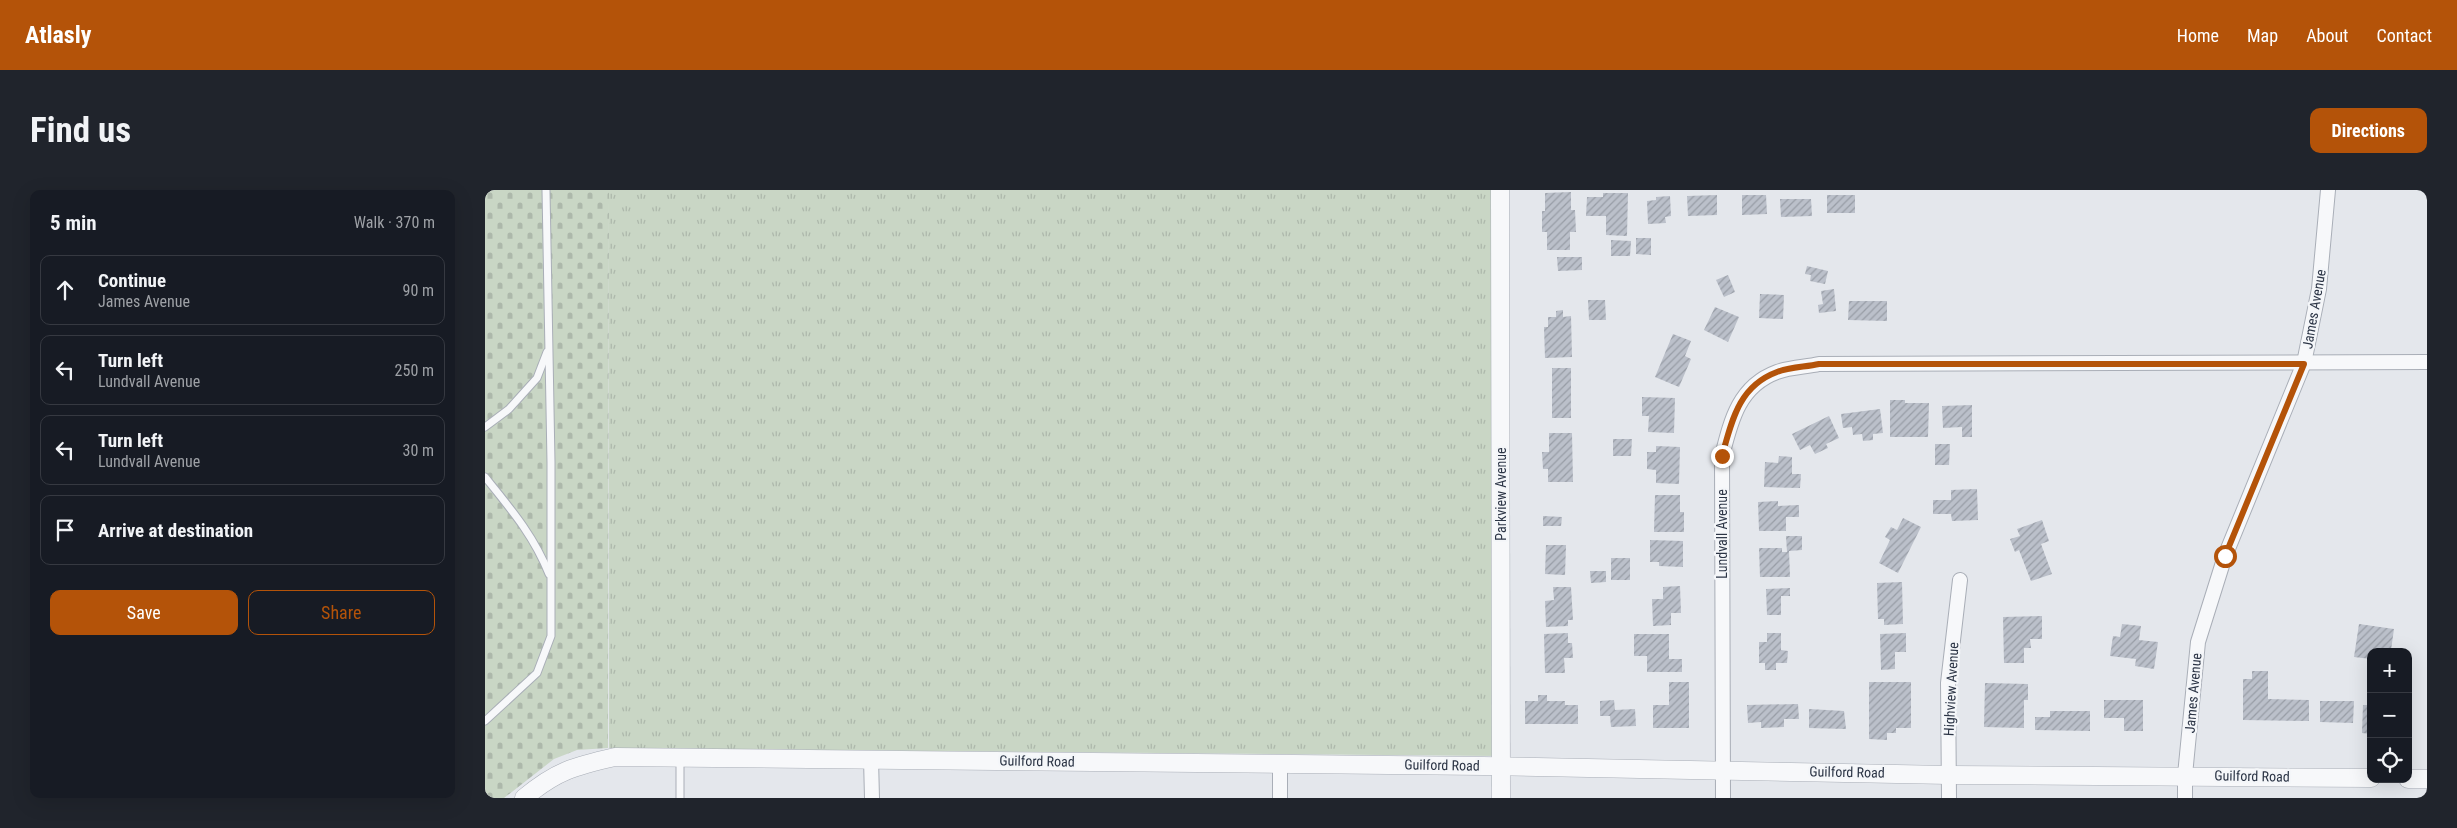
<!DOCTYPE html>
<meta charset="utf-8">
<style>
body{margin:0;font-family:"Roboto Condensed",sans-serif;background:#20242c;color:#f1f3f6}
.controls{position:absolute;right:15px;bottom:15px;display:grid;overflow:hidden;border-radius:10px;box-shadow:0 5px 20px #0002}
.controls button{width:45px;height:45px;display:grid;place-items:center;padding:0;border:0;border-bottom:1px solid #363941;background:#171b24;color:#f1f3f6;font:25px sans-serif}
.stop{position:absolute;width:15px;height:15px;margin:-11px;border:4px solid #b45309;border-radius:50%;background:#fff}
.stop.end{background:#b45309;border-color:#fff;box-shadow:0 1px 5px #0008}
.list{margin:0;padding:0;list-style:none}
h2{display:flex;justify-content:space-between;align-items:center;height:65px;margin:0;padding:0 20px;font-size:21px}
h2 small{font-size:16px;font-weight:400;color:#9ea1a6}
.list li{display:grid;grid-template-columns:32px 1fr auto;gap:15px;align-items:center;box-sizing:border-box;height:70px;margin:0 10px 10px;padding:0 10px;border:1px solid #363941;border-radius:10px}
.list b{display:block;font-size:19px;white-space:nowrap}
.list p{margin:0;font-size:16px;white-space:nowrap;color:#9ea1a6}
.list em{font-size:16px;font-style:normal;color:#9ea1a6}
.actions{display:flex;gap:10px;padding:15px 20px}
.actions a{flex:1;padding:11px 0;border:1px solid #b45309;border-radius:10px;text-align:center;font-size:18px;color:#b45309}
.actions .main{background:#b45309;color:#fff}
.icon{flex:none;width:28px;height:28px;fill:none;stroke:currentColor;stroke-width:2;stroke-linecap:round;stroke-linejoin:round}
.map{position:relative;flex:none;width:1942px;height:608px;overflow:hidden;border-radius:10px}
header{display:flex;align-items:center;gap:30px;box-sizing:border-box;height:70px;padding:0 25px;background:#b45309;color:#fff}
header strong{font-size:24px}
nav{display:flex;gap:28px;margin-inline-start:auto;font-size:18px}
.intro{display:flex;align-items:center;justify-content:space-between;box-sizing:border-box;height:120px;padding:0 30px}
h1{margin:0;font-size:35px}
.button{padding:12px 22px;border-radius:10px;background:#b45309;color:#fff;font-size:18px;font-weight:700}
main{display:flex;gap:30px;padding:0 30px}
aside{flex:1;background:#171b24;border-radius:10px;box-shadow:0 5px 20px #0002}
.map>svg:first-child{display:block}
.grass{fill:url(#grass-tufts)}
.cemetery{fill:url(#cemetery-stones)}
.building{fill:url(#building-hatch)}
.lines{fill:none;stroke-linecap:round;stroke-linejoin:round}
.service-casing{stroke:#a9aeb7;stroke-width:9}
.minor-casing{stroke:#a9aeb7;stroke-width:16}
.tertiary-casing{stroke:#a9aeb7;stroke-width:19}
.service{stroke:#f7f8fa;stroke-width:7}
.minor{stroke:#f7f8fa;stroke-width:14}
.tertiary{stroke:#f7f8fa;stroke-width:18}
.route{stroke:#b45309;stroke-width:6}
.labels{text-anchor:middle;stroke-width:4.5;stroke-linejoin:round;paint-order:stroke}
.street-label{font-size:14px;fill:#2b3445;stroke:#f4f6f9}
</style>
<header>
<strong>Atlasly</strong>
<nav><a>Home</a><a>Map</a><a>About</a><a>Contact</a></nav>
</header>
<div class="intro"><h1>Find us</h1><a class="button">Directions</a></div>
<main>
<aside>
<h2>5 min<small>Walk · 370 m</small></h2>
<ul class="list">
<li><svg class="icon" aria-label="ahead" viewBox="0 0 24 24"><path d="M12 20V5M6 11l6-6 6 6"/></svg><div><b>Continue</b><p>James Avenue</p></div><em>90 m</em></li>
<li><svg class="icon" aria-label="left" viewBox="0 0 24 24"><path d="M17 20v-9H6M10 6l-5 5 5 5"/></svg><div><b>Turn left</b><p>Lundvall Avenue</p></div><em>250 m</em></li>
<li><svg class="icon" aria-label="left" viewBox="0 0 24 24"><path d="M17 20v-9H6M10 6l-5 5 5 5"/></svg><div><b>Turn left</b><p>Lundvall Avenue</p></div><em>30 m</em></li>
<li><svg class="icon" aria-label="arrive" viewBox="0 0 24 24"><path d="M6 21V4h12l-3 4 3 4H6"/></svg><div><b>Arrive at destination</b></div></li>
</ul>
<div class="actions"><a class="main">Save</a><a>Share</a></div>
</aside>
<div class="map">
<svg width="1942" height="608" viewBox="0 0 1942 608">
<defs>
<pattern id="grass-tufts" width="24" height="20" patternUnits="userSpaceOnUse" patternTransform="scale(1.25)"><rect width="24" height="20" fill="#c9d6c5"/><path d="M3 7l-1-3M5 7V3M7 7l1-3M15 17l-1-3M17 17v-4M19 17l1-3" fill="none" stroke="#adb8ab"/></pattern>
<pattern id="cemetery-stones" width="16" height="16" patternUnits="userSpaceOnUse" patternTransform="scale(1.25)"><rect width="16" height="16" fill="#c9d6c5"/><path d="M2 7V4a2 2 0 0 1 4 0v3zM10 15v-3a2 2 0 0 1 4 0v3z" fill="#adb8ab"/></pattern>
<pattern id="building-hatch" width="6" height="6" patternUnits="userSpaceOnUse" patternTransform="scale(1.25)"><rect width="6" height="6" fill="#bbc0ca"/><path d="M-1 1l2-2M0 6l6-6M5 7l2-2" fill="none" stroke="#989da6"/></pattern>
</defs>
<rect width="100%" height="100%" fill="#e4e7ec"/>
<polygon class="grass" points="124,0 1006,0 1017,557 1013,566 124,558"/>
<polygon class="cemetery" points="0,0 124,0 123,558 92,560 69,569 19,608 0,608"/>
<g class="building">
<polygon points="1086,2 1086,20 1090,20 1091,42 1085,42 1085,60 1062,60 1062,42 1057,42 1057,21 1060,21 1060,3"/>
<polygon points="1118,3 1143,3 1142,46 1121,45 1121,26 1101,26 1102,7 1118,7"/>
<polygon points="1232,5 1232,25 1203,26 1202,6"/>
<polygon points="1257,5 1281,5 1282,24 1257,25"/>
<rect x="1342" y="5" width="28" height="18"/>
<polygon points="1185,6 1186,26 1180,27 1181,33 1163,34 1162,11 1171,10 1171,7"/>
<polygon points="1295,9 1326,9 1327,26 1296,27"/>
<polygon points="1151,48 1166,48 1166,65 1151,64"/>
<polygon points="1126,50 1146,51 1145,66 1126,66"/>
<polygon points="1072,67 1097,67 1097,80 1073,81"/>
<polygon points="1322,76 1343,81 1340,94 1325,91 1326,85 1320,84"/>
<polygon points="1243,85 1250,102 1239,107 1231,90"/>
<polygon points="1349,99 1351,121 1334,123 1333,115 1338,114 1336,101"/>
<polygon points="1275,104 1299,105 1298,129 1274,128"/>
<polygon points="1103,110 1120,110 1121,130 1104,130"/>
<polygon points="1364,111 1402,111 1402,131 1363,130"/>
<polygon points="1230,117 1254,127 1243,152 1219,140"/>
<polygon points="1078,120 1078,127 1086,126 1087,167 1060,168 1059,137 1063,137 1063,127 1071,127 1071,121"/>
<polygon points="1188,144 1206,151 1200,166 1206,169 1194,197 1170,187"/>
<rect x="1067" y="178" width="19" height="50"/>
<polygon points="1157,207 1190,208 1189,243 1163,242 1164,226 1157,226"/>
<polygon points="1405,210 1420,210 1420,213 1444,213 1443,247 1405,247"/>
<polygon points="1487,215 1487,247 1477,247 1477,237 1458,238 1457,216"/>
<polygon points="1395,219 1398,243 1388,244 1388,250 1378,251 1377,244 1368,245 1367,237 1358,238 1356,224"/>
<polygon points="1344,226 1354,248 1341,254 1343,258 1330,264 1325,255 1315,260 1307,244"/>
<polygon points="1064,243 1087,243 1088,292 1063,292 1063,279 1058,279 1057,262 1064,262"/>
<polygon points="1128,249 1147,249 1146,266 1128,266"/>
<polygon points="1450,254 1465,254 1464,275 1450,275"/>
<polygon points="1171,256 1195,257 1194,294 1171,293 1171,280 1162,279 1162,262 1171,262"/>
<polygon points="1294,266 1307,267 1307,284 1316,284 1315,298 1279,297 1280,272 1293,273"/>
<polygon points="1492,299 1493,330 1467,331 1466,324 1448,324 1448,310 1466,310 1466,300"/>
<polygon points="1170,305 1195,305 1195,322 1199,322 1199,342 1169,342"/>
<polygon points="1293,311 1293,316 1314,315 1314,327 1301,327 1301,341 1274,341 1273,312"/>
<polygon points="1058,326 1077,327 1076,336 1058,336"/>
<polygon points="1418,328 1436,337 1413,383 1394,373 1405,350 1400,347 1406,337 1412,340"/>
<polygon points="1557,330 1564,351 1556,354 1567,384 1546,391 1534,360 1530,362 1525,349 1535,346 1532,339"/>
<polygon points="1301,346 1317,346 1317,360 1304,361 1305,387 1275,387 1274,358 1297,358 1297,362 1302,362"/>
<polygon points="1165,350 1198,351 1198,377 1174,376 1174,372 1165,372"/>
<polygon points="1061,355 1081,355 1080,385 1060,384"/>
<rect x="1126" y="368" width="19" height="22"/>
<polygon points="1105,381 1121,381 1121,392 1106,393"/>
<polygon points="1417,392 1418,434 1399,435 1399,429 1393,429 1392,393"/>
<polygon points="1195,396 1196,423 1186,423 1186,435 1168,436 1167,409 1178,409 1178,397"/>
<polygon points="1068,397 1086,397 1088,430 1083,430 1083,436 1061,437 1060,411 1069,410"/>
<polygon points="1305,398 1305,406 1296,406 1296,425 1282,425 1281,399"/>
<polygon points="1557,426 1557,449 1545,449 1546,458 1539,458 1539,473 1519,473 1518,427"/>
<polygon points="1637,434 1656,436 1654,450 1673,452 1669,479 1650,476 1651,469 1625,466 1628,446 1635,447"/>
<polygon points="1874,434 1909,439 1906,460 1892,458 1892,462 1886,462 1886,469 1869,467"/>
<polygon points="1083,443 1083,453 1087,453 1088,468 1079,468 1080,483 1060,483 1059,444"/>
<polygon points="1282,443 1296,443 1296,460 1303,461 1302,473 1291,473 1291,480 1280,480 1280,473 1274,473 1274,452 1282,452"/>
<polygon points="1421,443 1421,462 1410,462 1410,479 1396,480 1395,444"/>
<polygon points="1149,444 1184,444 1184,469 1197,469 1197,482 1162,482 1162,466 1149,466"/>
<polygon points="1767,481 1783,481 1783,509 1824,510 1824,531 1758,530 1758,489 1767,489"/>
<polygon points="1184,492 1204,492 1204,538 1168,538 1168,515 1184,515"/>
<polygon points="1384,492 1426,492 1426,538 1411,538 1411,543 1402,543 1402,550 1384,549"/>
<polygon points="1500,493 1543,494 1543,510 1539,510 1539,538 1499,537"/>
<polygon points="1053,505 1062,505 1062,511 1080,511 1080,515 1093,515 1093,534 1040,534 1040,511 1053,511"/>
<polygon points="1129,510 1130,520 1150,519 1151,536 1126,537 1125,526 1115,526 1115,511"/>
<polygon points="1619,510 1658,510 1658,541 1639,541 1639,528 1619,528"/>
<polygon points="1835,511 1869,511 1868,533 1835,532"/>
<polygon points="1313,514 1314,529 1299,529 1299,537 1276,538 1276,532 1263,533 1262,515"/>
<polygon points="1878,515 1886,515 1886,544 1877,543"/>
<polygon points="1324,519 1359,521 1361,539 1324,538"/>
<polygon points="1565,521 1605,521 1605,541 1550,540 1550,527 1565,527"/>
</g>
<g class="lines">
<g class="service-casing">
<g id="service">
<polyline points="0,237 24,219 52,188 62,162"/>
<path d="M0 287C25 318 49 346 64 384"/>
<polyline points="0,531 52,483 66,446 66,272 61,0"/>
<polyline points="195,608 195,569"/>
</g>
</g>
<g class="minor-casing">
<g id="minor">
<polyline points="386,569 387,608"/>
<polyline points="795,608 795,574"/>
<path d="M1238 608 1237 266C1246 230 1254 196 1292 182 1305 177 1321 177 1334 174L1942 172"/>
<polyline points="1464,608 1463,493 1475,390"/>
<polyline points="1700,608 1700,585 1713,452 1740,366 1819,173 1834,99 1843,0"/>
</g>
</g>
<g class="tertiary-casing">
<g id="tertiary">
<polyline points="1015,0 1016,608"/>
<polyline points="1923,589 1942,589"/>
<path d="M39 608C71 581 90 576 130 567L998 576 1464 585 1886 588"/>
</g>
</g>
<use href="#service" class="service"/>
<use href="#minor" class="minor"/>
<use href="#tertiary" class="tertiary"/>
</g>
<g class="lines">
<path class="route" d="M1237 266C1247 230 1254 196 1292 182 1305 177 1321 177 1334 174H1819L1740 366"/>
</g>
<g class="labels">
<g class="street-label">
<text transform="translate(1829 119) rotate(-80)" y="5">James Avenue</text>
<text transform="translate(1016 304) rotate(-90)" y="5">Parkview Avenue</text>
<text transform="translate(1237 344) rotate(-90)" y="5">Lundvall Avenue</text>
<text transform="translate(1466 499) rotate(-87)" y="5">Highview Avenue</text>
<text transform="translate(1708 503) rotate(-85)" y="5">James Avenue</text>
<text transform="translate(552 571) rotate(1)" y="5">Guilford Road</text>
<text transform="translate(957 575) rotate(1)" y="5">Guilford Road</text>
<text transform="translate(1362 582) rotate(1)" y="5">Guilford Road</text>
<text transform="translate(1767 586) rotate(1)" y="5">Guilford Road</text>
</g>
</g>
</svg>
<div class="controls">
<button>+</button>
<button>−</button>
<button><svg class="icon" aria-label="locate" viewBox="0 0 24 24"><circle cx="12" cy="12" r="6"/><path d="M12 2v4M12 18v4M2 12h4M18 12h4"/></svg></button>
</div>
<div class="stop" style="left:1740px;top:366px"></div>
<div class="stop end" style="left:1237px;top:266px"></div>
</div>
</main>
